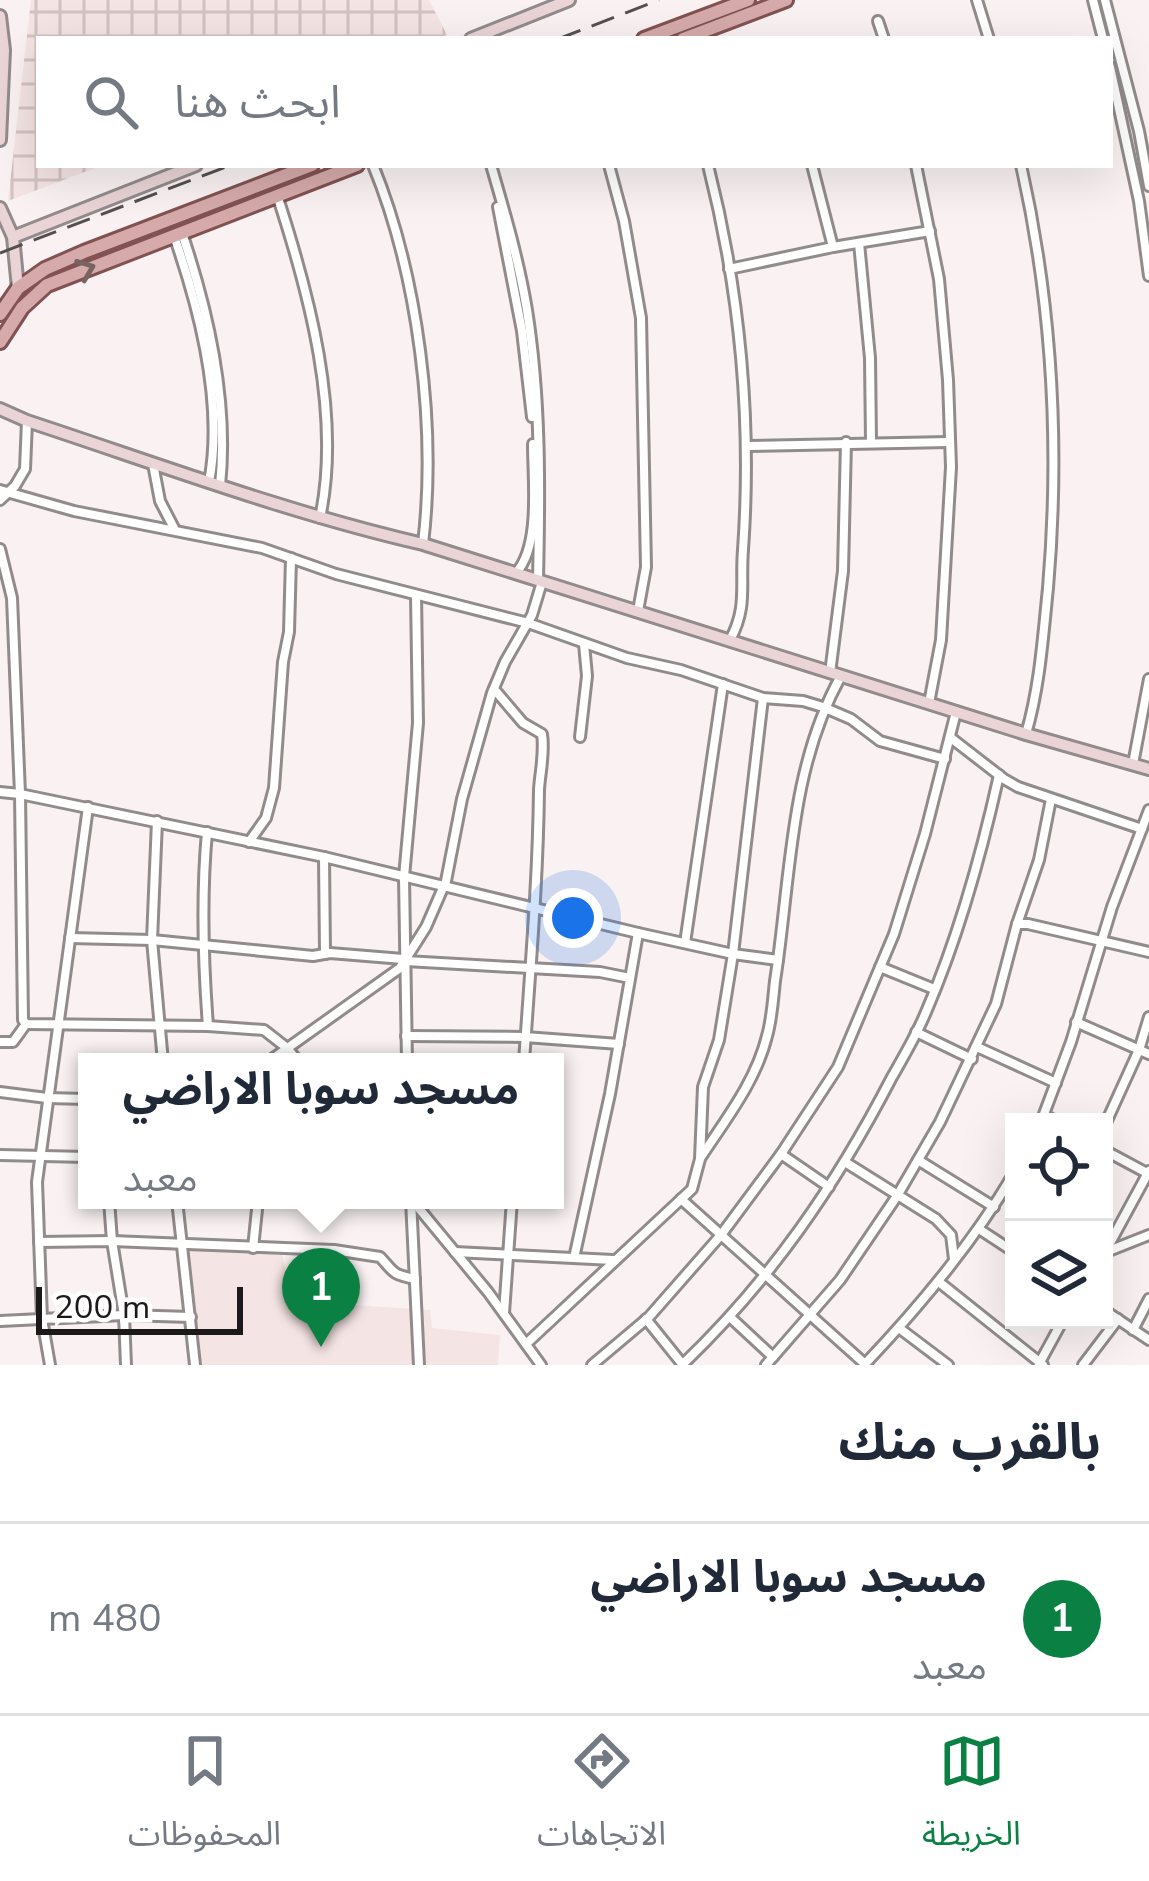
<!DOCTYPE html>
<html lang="ar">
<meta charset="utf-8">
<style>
body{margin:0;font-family:"Nunito Sans","Noto Sans Arabic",sans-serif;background:#f2f2f3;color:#1f2937;direction:rtl}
.controls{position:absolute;right:36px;bottom:36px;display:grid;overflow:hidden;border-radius:0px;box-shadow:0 12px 48px #0002}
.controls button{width:108px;height:108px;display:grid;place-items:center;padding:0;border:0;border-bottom:3px solid #e0e1e3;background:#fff;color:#1f2937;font:60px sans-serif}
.scale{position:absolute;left:36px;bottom:30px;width:207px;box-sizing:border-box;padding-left:12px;border:6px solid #1b1919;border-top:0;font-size:33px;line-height:42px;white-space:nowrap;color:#1b1919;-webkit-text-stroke:9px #fff;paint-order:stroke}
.you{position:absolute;left:573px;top:918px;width:42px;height:42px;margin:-30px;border:9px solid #fff;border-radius:50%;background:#1a73e8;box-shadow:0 0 0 18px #1a73e833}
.badge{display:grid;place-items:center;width:78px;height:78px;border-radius:50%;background:#0b8043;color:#fff;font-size:39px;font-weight:700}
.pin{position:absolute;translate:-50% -99px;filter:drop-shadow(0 3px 6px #0008)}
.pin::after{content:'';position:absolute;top:63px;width:42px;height:36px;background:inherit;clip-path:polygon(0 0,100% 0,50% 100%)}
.popup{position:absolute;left:78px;top:1053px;width:486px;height:156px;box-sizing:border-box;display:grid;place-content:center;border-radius:0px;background:#fff;filter:drop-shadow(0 3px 9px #0005);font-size:39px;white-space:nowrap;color:#747a83}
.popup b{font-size:45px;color:#1f2937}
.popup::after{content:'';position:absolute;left:50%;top:100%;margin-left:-24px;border:24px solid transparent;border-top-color:#fff}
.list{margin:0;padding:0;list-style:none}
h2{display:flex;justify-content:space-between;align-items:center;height:156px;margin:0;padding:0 48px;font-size:51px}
h2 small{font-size:39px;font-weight:400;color:#747a83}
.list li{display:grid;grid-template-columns:78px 1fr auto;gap:36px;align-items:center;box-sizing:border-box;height:192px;padding:0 48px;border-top:3px solid #e0e1e3}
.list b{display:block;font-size:45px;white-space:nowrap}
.list p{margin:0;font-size:39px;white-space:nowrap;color:#747a83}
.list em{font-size:39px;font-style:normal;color:#747a83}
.icon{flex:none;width:66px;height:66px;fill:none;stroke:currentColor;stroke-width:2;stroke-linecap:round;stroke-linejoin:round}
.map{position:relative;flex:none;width:1149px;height:1365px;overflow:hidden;direction:ltr}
.search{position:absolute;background:#fff;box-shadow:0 12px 48px #0002;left:36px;right:36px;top:36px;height:132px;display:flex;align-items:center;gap:30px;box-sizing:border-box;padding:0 42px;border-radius:0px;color:#747a83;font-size:45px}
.sheet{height:348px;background:#fff}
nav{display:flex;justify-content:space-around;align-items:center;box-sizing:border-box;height:168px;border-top:3px solid #e0e1e3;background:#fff;font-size:33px;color:#747a83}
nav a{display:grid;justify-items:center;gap:6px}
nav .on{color:#0b8043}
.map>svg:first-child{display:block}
.built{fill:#f4e4e3}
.industrial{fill:url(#industrial-grid)}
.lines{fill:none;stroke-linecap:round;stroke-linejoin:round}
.street-casing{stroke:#928b8b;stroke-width:14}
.secondary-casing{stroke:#928b8b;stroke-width:16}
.primary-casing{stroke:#825253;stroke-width:18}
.street{stroke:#fff;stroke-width:8}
.secondary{stroke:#ead4d5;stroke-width:10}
.primary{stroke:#d6aaaa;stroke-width:12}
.rail{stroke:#545050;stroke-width:3;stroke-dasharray:24 12;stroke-linecap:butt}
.oneway{stroke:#786262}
</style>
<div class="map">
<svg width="1149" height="1365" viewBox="0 0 1149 1365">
<defs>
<pattern id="industrial-grid" width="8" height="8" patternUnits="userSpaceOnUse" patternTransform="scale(3)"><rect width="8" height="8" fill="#f4e4e3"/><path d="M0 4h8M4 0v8" fill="none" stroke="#d1c3c2"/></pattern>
</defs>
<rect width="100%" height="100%" fill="#faf2f2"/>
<polygon class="built" points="183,1245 281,1247 291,1301 430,1310 432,1328 500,1335 498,1365 194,1365"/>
<polygon class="industrial" points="31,0 429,0 447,35 435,39 39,39 39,165 103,165 8,201"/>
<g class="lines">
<g class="street-casing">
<g id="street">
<polyline points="977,0 989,39"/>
<polyline points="1093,0 1103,39"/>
<polyline points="1105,0 1139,131 1149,186"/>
<polyline points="878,21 884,39"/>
<polyline points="1110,67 1139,201 1149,276"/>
<path d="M373 165C418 275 437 426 423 544"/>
<path d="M491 165C505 213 519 261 527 310 541 399 540 490 538 580"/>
<polyline points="609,165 624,221 641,318 646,567 638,611"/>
<path d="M708 165C740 291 752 421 743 550 740 585 748 607 730 640"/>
<polyline points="812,165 833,247"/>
<polyline points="916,165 939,279 948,380 951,467 941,640 929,703"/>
<path d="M1021 165C1052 303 1060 447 1048 588 1043 636 1040 686 1026 734"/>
<path d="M277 195C309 293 342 415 320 518"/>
<polyline points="498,207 522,331 532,417"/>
<path d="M182 233C209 313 229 401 220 486"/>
<path d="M174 236C199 308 224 405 209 482"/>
<polyline points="859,243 870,358 871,442"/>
<polyline points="729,269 833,247 930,231"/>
<polyline points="747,446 949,442"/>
<polyline points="153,464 160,501 175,530"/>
<polyline points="0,490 74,511 262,548 336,574 528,623 627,658 681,670 763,698 803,701 823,707 851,719 880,741 945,759"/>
<polyline points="0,500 15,486 25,469 27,421"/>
<polyline points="0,549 12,598 20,794 324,857 638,933 733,954 778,960"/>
<path d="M516 573C541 545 533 481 533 444"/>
<polyline points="830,673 843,571 846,442"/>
<path d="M494 689 523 723 542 734C545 753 540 772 539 790 538 881 530 971 524 1062"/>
<polyline points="580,737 587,676 584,644"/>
<polyline points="951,738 1004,779 1018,787 1142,829"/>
<polyline points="1133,764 1149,679"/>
<polyline points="0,792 20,794 23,1020 26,1024 208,1026 264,1030 287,1048 299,1062"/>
<polyline points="157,821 152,940 163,1062"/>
<path d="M207 832C201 897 203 961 208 1026"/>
<polyline points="249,842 266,818 274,788 283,662 289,632 291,558"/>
<polyline points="324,857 325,954"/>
<polyline points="1017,924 1028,924 1149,952"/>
<polyline points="70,938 152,940 313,956 330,953 403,959"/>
<polyline points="685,943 723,684"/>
<polyline points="406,961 600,972 630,978"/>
<polyline points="880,967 934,989"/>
<polyline points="1076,1022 1149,1054"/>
<polyline points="916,1032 972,1059"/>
<polyline points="406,1036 525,1037 619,1044"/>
<polyline points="0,1042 13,1042 26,1024"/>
<polyline points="977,1047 1056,1083"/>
<polyline points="268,1062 400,968 426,927 446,881 462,799 492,693 505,662 532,615 542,582"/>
<polyline points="407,1062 404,877 418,723 416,595"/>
<polyline points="0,1092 47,1098 87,1099"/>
<polyline points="1045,1115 1056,1122"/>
<polyline points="1041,1122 1071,1042 1112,907 1149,810"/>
<polyline points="1104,1127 1139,1050 1149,1017"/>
<polyline points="1104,1150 1147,1173"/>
<polyline points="781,1154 829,1187"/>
<polyline points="0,1155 87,1157"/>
<path d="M701 1157C726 1119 756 1081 767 1036 772 1019 773 999 775 981 791 878 789 769 841 676"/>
<polyline points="918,1160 994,1207"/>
<polyline points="845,1162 936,1219 951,1235 954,1259"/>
<polyline points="681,1199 865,1364"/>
<polyline points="109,1200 112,1241 124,1315 126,1365"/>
<polyline points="177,1200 195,1365"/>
<polyline points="411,1200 419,1365"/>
<polyline points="412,1200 488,1292 541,1365"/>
<polyline points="979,1229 1014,1252"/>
<path d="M39 1242 112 1241 334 1250 380 1257C395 1273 391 1274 415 1279"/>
<polyline points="253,1248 258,1200"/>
<polyline points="455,1252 613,1260"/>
<polyline points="1106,1252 1149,1235"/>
<polyline points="1104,1254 1149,1171"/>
<polyline points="574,1258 610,1094 638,933"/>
<polyline points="939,1282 1043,1365"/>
<polyline points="1104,1310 1149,1340"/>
<polyline points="504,1313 512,1200"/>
<polyline points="730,1317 773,1357"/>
<polyline points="646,1319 683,1365"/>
<polyline points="0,1321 124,1315 191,1317"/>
<polyline points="899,1328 948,1365"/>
<polyline points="1133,1330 1149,1299"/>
<polyline points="526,1344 692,1189 700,1159 703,1087 719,1040 733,954 763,698"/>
<path d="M865 1364C921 1305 973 1243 1014 1173"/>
<polyline points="1039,1364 1063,1320"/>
<polyline points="50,1365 42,1319 37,1182 88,807"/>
<polyline points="592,1365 649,1317 721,1235 781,1154 838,1067 894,934 925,834 956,712"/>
<path d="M682 1365C771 1280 836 1185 892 1077 904 1056 917 1034 926 1012 959 936 981 856 999 775"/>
<polyline points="766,1365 840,1280 897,1196 940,1122 996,1004 1017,924 1039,860 1051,799"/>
<polyline points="1083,1365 1118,1319"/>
</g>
</g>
<g class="secondary-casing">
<g id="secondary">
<polyline points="0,16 4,50 0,140"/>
<polyline points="471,39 569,0"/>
<polyline points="0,208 13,237 18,288"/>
<polyline points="13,237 196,165"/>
<path d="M0 409 27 421C158 464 288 513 423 544L1026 734 1149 769"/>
</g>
</g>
<g class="primary-casing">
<g id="primary">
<polyline points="644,39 748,0"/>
<polyline points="683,39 786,0"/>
<polyline points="0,314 18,288 45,269 84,252 312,165"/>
<polyline points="0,342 22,308 47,285 357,165"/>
</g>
</g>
<use href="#street" class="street"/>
<use href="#secondary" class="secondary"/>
<use href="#primary" class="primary"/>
<g class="rail">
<polyline points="558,39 659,0"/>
<polyline points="0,253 231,165"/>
</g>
</g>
<defs><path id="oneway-chevron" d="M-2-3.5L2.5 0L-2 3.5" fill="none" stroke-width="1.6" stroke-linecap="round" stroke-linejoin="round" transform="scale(3)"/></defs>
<use class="oneway" href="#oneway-chevron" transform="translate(86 269) rotate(-21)"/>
</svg>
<div class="controls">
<button><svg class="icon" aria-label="locate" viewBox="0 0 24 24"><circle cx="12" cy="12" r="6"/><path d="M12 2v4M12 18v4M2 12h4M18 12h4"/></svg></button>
<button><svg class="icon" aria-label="layers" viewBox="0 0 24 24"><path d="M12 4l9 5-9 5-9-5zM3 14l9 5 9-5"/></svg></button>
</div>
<div class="scale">200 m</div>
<div class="you"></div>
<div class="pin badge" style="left:321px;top:1347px">1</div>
<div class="popup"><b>مسجد سوبا الاراضي</b>معبد</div>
<div class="search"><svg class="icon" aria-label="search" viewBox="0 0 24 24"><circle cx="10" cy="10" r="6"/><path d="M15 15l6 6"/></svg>ابحث هنا</div>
</div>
<section class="sheet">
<h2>بالقرب منك<small></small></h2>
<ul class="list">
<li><span class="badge">1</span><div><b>مسجد سوبا الاراضي</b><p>معبد</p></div><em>480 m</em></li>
</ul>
</section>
<nav>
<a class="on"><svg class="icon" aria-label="map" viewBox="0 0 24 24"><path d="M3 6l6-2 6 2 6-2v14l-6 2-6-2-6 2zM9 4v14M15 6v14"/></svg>الخريطة</a>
<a><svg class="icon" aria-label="directions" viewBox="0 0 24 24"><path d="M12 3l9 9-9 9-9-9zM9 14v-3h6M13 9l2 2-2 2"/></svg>الاتجاهات</a>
<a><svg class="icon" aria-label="saved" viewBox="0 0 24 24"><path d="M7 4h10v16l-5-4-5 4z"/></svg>المحفوظات</a>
</nav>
